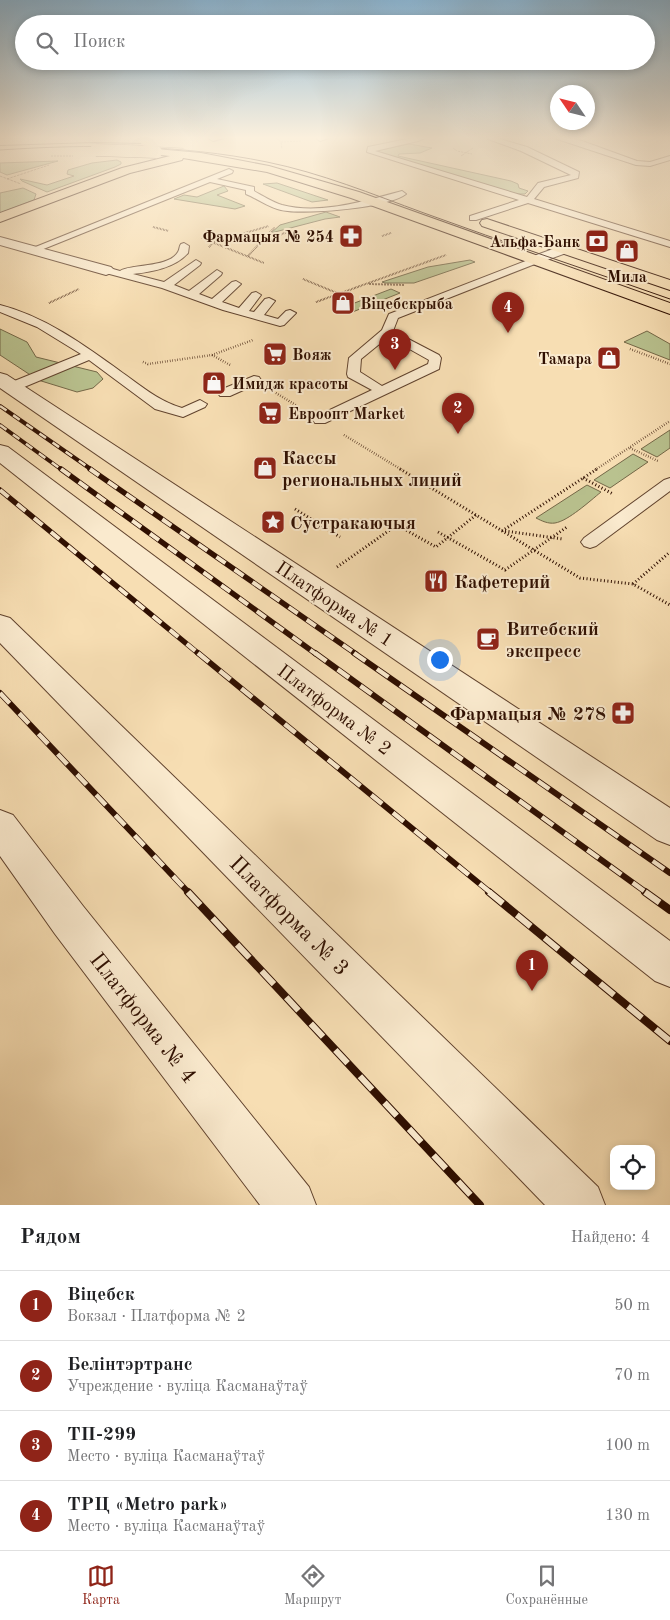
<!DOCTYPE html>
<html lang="ru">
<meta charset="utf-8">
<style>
body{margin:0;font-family:"Old Standard TT",serif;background:#f6f6f6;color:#202124}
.controls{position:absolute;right:15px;bottom:15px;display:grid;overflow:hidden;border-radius:10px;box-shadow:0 2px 8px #0003}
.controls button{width:45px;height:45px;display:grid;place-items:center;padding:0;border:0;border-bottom:1px solid #e0e0e0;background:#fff;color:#202124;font:25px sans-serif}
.compass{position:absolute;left:550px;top:85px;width:45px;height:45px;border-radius:50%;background:#fff;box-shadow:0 2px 8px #0003;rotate:305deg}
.you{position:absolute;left:439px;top:659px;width:18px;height:18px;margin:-12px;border:4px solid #fff;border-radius:50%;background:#1a73e8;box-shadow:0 0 0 8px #1a73e833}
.badge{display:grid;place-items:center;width:32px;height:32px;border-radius:50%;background:#8f2418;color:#fff;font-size:16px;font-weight:700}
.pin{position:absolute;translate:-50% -41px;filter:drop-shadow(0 1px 2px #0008)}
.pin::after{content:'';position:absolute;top:26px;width:18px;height:15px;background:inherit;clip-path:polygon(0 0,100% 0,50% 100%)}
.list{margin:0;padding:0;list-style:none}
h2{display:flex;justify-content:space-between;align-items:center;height:65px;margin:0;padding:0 20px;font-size:21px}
h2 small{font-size:16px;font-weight:400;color:#757577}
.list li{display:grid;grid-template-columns:32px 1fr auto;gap:15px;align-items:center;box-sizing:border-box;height:70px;padding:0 20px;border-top:1px solid #e0e0e0}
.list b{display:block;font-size:19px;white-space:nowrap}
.list p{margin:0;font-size:16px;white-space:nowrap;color:#757577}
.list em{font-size:16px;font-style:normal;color:#757577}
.icon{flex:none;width:28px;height:28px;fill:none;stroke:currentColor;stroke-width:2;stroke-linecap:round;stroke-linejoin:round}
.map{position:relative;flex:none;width:670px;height:1205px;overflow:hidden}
.search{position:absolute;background:#fff;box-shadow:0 2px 8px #0003;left:15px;right:15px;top:15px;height:55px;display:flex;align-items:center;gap:12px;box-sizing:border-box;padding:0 18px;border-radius:28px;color:#757577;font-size:19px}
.sheet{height:345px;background:#fff}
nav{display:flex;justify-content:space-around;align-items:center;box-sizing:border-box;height:70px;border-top:1px solid #e0e0e0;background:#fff;font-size:14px;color:#757577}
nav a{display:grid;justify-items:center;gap:2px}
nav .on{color:#8f2418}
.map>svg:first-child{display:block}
.green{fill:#b9c28f;stroke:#746848}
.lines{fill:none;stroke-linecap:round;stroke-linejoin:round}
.lane-casing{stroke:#61432e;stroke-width:2}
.street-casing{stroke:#61432e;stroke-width:2}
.primary-casing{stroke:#2f0f01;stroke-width:2}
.path-far3{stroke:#2f0f01;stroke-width:1;stroke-dasharray:0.5 1;stroke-linecap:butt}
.path-far2{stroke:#2f0f01;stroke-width:2;stroke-dasharray:0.5 1;stroke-linecap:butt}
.path-far1{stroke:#2f0f01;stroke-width:2.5;stroke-dasharray:0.5 2;stroke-linecap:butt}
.path{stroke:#2f0f01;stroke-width:3;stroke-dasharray:1 2.5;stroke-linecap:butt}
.lane{fill:#faeace;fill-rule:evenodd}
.street{fill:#faeace;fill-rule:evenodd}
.primary{fill:#f7deb3;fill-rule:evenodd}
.tram{stroke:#2f0f01;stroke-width:1}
.rail-far3-casing{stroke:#2f0f01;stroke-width:4}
.rail-far2-casing{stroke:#2f0f01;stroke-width:5.5}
.rail-far1-casing{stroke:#2f0f01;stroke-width:6}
.rail-casing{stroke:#2f0f01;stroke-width:8}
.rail-far3{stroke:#faeace;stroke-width:2.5;stroke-dasharray:8;stroke-linecap:butt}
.rail-far2{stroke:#faeace;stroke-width:4;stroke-dasharray:11;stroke-linecap:butt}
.rail-far1{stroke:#faeace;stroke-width:4.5;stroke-dasharray:14;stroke-linecap:butt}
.rail{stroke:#faeace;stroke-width:6;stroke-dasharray:18;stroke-linecap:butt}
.primary-bridge-casing{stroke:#2f0f01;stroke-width:13;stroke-linecap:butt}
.path-bridge{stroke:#2f0f01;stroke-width:1;stroke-dasharray:0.5 1;stroke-linecap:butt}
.primary-bridge{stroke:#f7deb3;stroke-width:12}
.labels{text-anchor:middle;stroke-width:4;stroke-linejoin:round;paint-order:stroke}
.far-poi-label{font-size:16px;font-weight:bold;fill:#2f0f01;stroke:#faeace;text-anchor:start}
.poi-label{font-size:19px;font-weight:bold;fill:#2f0f01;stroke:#faeace;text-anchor:start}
.street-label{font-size:19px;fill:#2f0f01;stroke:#faeace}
.near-street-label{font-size:22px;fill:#2f0f01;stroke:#faeace}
</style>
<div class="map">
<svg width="670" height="1205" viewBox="0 0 670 1205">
<rect width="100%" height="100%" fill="#f7deb3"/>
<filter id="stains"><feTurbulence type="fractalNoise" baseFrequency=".004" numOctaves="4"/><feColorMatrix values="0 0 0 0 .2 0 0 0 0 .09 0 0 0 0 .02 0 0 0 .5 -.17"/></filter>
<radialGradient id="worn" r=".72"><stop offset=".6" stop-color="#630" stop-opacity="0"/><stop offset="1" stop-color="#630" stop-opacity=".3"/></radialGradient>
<g class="green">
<polygon points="409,144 432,148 420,153 399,154 398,156 511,181 518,184 519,188 528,191 525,194 517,194 378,153 380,150"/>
<polygon points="117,160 121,162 121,164 115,167 47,192 22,181 20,179 47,185 74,176 67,174 68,170 92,163"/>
<polygon points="58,161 7,175 0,172 0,163"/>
<polygon points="277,183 328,200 312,202 263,184"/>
<polygon points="224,186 228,191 217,195 245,206 235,209 174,199 184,195 197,197"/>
<polygon points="23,188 36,194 34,200 0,213 0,193"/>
<polygon points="326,212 340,217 325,219 271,233 280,225"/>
<polygon points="470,260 475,262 414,283 385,283 382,282 428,267"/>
<polygon points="391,289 400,293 350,313 339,309"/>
<polygon points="0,329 27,342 36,357 97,372 103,379 93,388 77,392 38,380 0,355"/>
<polygon points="647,331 670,344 670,360 624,342"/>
<polygon points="670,430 670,448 657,457 641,449"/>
<polygon points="633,454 648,462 610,488 594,480"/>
<path d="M587 485 601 492C590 501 568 521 555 523 548 524 542 521 536 518Z"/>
</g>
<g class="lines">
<g class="lane-casing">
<g id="lane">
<polygon points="332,137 320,141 317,139 318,137"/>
<polygon points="417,137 427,137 418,141 375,151 527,197 538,183 571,175 521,151 488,139 493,137 527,147 579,172 578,178 544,187 534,199 670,241 670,247 528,203 476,220 470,220 470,216 519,200 367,152 368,147"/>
<polygon points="551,137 564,137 582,141 637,161 650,162 670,156 670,160 650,166 636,165"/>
<path d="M229 169 233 171 232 173 217 179 254 187V191C263 196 272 202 282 205 320 215 365 201 402 191L406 194C388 208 305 215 281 210 268 207 258 199 246 194V190L210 182 36 252 33 253 28 250Z"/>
<path d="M184 243 189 246 188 253C175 268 151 272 133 274L164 282 196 260 201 263 200 265 174 285 189 291 217 270 222 273 221 275 199 294 212 299 232 282 236 281 241 284 222 302 239 308 252 293 256 292 261 295 249 311 254 312 265 299 269 298 275 301 264 315 278 319 286 311 290 310 296 313 284 325 280 326 223 310 162 288 102 272 101 270 106 267 120 271C130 264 169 268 178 252 180 249 179 246 181 244Z"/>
<path d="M536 257 541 260 540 262 398 318 393 331 439 355 441 358 439 369 325 423H315L313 420 315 417 372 390 348 377 347 374 349 358 382 330 389 314ZM388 337 429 360 428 364 382 386 360 372 361 359Z"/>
<path d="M0 305C44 316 84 345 120 371 140 385 158 401 182 408L200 400 207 404 205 407 183 417 155 409 89 360 17 390H7L5 387 7 384 81 354 37 327 0 312Z"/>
<polygon points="254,376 259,377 261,380 259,383 230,396 220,396 218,393 220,390"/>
<polygon points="670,478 670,491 596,546 590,548 584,546 581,542 584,538 664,480"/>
</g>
</g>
<g class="street-casing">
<g id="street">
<polygon points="228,137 213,141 208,138 208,137"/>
<polygon points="0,237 111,267 114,270 111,273 106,275 0,245"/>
<polygon points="564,245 569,246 571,249 569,252 536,264 531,263 529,260 531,257"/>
<polygon points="0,373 7,375 670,808 670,845 657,840 0,388"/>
<polygon points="0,445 8,447 670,941 670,987 655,981 0,463"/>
<polygon points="0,615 10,618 598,1187 605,1205 545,1205 0,643"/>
<polygon points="0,810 13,815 83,906 309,1187 316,1205 260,1205 55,934 0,856"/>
</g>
</g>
<g class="primary-casing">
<g id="primary">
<polygon points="48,137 148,137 151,140 146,143 93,142 0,145 0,139"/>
<polygon points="156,149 201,153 269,166 359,192 670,303 670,314 351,198 267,172 183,158 182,160 130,173 0,222 0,213 122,168 170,156 152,154 151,152"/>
<polygon points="487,219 670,280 670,290 482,226 480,223 482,220"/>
</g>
</g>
<g class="path-far3">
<polyline points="275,137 281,142 282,149"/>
<polyline points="281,142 301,141"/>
<polyline points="453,148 457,151 472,154"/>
<polyline points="461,156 473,148"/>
<polyline points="0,176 21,184"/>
<polyline points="7,179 49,165"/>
</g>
<g class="path-far2">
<polyline points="153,227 169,231"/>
<polyline points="382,236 391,233"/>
<polyline points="202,238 264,263"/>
<polyline points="264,239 275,227"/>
<polyline points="209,247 214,242 269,226"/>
<polyline points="248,256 263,240 288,232"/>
<polyline points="303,279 337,293"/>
<polyline points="369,284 405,285"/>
<polyline points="316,302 446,255"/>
<polyline points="49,303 79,289"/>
</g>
<g class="path-far1">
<polyline points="630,349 670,364"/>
<polyline points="212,355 230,365"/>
<polyline points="143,362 148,364 212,355 253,340"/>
<polyline points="276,393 299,407"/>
<polyline points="344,435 402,470"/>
<polyline points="630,448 658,461"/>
<polyline points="595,470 670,421"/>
</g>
<g class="path">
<polyline points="400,469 580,578 633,584 670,605"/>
<polyline points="583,478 613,494"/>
<polyline points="295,509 340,537"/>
<polyline points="502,531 597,469"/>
<polyline points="505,531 563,539"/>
<polyline points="438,532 505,570 567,527"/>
<polyline points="337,567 397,525 436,547 476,515"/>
<polyline points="633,584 670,552"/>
</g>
<use href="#lane" class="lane"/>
<use href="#street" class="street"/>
<use href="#primary" class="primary"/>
<path class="tram" d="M0 150C89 144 179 144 267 162 321 173 372 194 424 213 506 243 588 270 670 299"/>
<g class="rail-far3-casing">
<g id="rail-far3">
<polyline points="0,406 92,470"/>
<polyline points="0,425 62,470"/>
</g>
</g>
<g class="rail-far2-casing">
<g id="rail-far2">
<polyline points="61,469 316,654"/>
<polyline points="90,469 356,654"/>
<polyline points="0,490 199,654"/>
</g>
</g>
<g class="rail-far1-casing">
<g id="rail-far1">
<polyline points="198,653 491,893"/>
<polyline points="315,653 647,893"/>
<polyline points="354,653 670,873"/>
<polyline points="0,693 189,893"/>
</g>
</g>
<g class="rail-casing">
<g id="rail">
<polyline points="188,892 480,1205"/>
<polyline points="489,892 670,1041"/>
<polyline points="645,892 670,910"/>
</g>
</g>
<use href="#rail-far3" class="rail-far3"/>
<use href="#rail-far2" class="rail-far2"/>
<use href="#rail-far1" class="rail-far1"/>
<use href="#rail" class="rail"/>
<g class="primary-bridge-casing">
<g id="primary-bridge">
<polyline points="146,140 184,142"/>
<polyline points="96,150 156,152"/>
</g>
</g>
<polyline class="path-bridge" points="51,156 73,156"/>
<use href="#primary-bridge" class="primary-bridge"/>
</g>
<linearGradient id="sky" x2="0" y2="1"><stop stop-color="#8bb6d4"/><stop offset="0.45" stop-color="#fbf0dd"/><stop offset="1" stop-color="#fbf0dd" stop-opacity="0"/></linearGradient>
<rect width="670" height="306" fill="url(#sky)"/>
<defs>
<g id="pharmacy-square" transform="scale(1.25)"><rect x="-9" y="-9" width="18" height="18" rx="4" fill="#8f2418" stroke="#faeace"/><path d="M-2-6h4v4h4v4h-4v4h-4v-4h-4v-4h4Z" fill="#fff"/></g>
<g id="bank-square" transform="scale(1.25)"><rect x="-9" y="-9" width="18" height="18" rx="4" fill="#8f2418" stroke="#faeace"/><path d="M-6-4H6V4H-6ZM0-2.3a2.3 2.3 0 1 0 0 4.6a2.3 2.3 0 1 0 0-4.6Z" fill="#fff"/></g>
<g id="shop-square" transform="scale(1.25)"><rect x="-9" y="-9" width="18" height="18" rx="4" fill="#8f2418" stroke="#faeace"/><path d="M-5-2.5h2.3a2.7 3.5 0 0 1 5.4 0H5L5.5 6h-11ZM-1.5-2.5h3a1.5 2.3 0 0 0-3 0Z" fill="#fff"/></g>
<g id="supermarket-square" transform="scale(1.25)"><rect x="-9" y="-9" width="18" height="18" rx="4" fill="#8f2418" stroke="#faeace"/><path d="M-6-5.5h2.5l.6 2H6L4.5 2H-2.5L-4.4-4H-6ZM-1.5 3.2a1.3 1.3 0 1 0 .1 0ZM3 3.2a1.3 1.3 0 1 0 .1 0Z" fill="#fff"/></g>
<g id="sight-square" transform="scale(1.25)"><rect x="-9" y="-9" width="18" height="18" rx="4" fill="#8f2418" stroke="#faeace"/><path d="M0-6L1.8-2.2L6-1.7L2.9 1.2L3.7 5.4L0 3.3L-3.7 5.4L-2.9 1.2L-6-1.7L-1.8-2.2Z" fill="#fff"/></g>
<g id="restaurant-square" transform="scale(1.25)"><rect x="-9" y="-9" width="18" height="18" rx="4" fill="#8f2418" stroke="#faeace"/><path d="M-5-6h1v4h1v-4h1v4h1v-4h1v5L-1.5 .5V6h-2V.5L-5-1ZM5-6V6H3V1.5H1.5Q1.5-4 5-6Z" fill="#fff"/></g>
<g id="cafe-square" transform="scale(1.25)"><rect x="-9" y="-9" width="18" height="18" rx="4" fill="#8f2418" stroke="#faeace"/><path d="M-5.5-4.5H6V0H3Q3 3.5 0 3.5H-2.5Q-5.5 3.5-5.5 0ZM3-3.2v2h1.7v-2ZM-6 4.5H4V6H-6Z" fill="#fff"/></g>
</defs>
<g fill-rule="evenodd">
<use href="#pharmacy-square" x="351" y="236"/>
<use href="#bank-square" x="597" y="241"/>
<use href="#shop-square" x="627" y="251"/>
<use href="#shop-square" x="343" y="303"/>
<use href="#supermarket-square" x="275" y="354"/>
<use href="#shop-square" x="609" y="358"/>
<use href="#shop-square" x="214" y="383"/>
<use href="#supermarket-square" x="270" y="413"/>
<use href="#shop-square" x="265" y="468"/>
<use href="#sight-square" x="273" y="522"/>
<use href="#restaurant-square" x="436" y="581"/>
<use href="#cafe-square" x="488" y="639"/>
<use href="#pharmacy-square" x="623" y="713"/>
</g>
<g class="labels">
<g class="far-poi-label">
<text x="334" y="242" text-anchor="end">Фармацыя № 254</text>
<text x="580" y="247" text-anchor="end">Альфа-Банк</text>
<text x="627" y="282" text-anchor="middle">Мила</text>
<text x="360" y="309">Віцебскрыба</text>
<text x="292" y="360">Вояж</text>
<text x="592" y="364" text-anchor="end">Тамара</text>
<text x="232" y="389">Имидж красоты</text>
<text x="288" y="419">Евроопт Market</text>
</g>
<g class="poi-label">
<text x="282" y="464">Кассы<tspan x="282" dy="22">региональных линий</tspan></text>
<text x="290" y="529">Сустракаючыя</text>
<text x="454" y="588">Кафетерий</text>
<text x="506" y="635">Витебский<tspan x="506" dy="22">экспресс</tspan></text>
<text x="606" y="720" text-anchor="end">Фармацыя № 278</text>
</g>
<g class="street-label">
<text transform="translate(335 603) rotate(34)" y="7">Платформа № 1</text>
<text transform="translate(335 709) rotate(37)" y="7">Платформа № 2</text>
</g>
<g class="near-street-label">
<text transform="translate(290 915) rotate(45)" y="8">Платформа № 3</text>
<text transform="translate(144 1017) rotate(52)" y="8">Платформа № 4</text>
</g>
</g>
<rect width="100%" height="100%" filter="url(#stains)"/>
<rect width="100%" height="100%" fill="url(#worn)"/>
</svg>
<div class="controls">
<button><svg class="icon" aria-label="locate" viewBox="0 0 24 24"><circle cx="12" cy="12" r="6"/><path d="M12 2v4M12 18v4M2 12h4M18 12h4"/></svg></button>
</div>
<svg class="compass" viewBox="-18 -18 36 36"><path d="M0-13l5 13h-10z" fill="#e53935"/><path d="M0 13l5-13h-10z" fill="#757577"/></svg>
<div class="you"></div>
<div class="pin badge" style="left:532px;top:991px">1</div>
<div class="pin badge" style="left:458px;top:434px">2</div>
<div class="pin badge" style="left:395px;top:370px">3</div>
<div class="pin badge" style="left:508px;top:333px">4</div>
<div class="search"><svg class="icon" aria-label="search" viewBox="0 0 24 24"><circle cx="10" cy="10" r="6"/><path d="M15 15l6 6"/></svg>Поиск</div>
</div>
<section class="sheet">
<h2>Рядом<small>Найдено: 4</small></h2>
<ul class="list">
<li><span class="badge">1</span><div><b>Віцебск</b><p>Вокзал · Платформа № 2</p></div><em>50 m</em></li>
<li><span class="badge">2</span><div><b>Белінтэртранс</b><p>Учреждение · вуліца Касманаўтаў</p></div><em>70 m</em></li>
<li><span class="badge">3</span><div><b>ТП-299</b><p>Место · вуліца Касманаўтаў</p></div><em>100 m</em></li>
<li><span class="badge">4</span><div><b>ТРЦ «Metro park»</b><p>Место · вуліца Касманаўтаў</p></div><em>130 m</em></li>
</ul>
</section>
<nav>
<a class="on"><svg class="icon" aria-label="map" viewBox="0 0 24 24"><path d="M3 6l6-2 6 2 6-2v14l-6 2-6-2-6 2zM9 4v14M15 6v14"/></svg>Карта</a>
<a><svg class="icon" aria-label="directions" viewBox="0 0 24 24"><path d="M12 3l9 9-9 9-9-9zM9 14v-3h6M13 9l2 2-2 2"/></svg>Маршрут</a>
<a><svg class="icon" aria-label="saved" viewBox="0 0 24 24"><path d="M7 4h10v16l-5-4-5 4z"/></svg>Сохранённые</a>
</nav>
